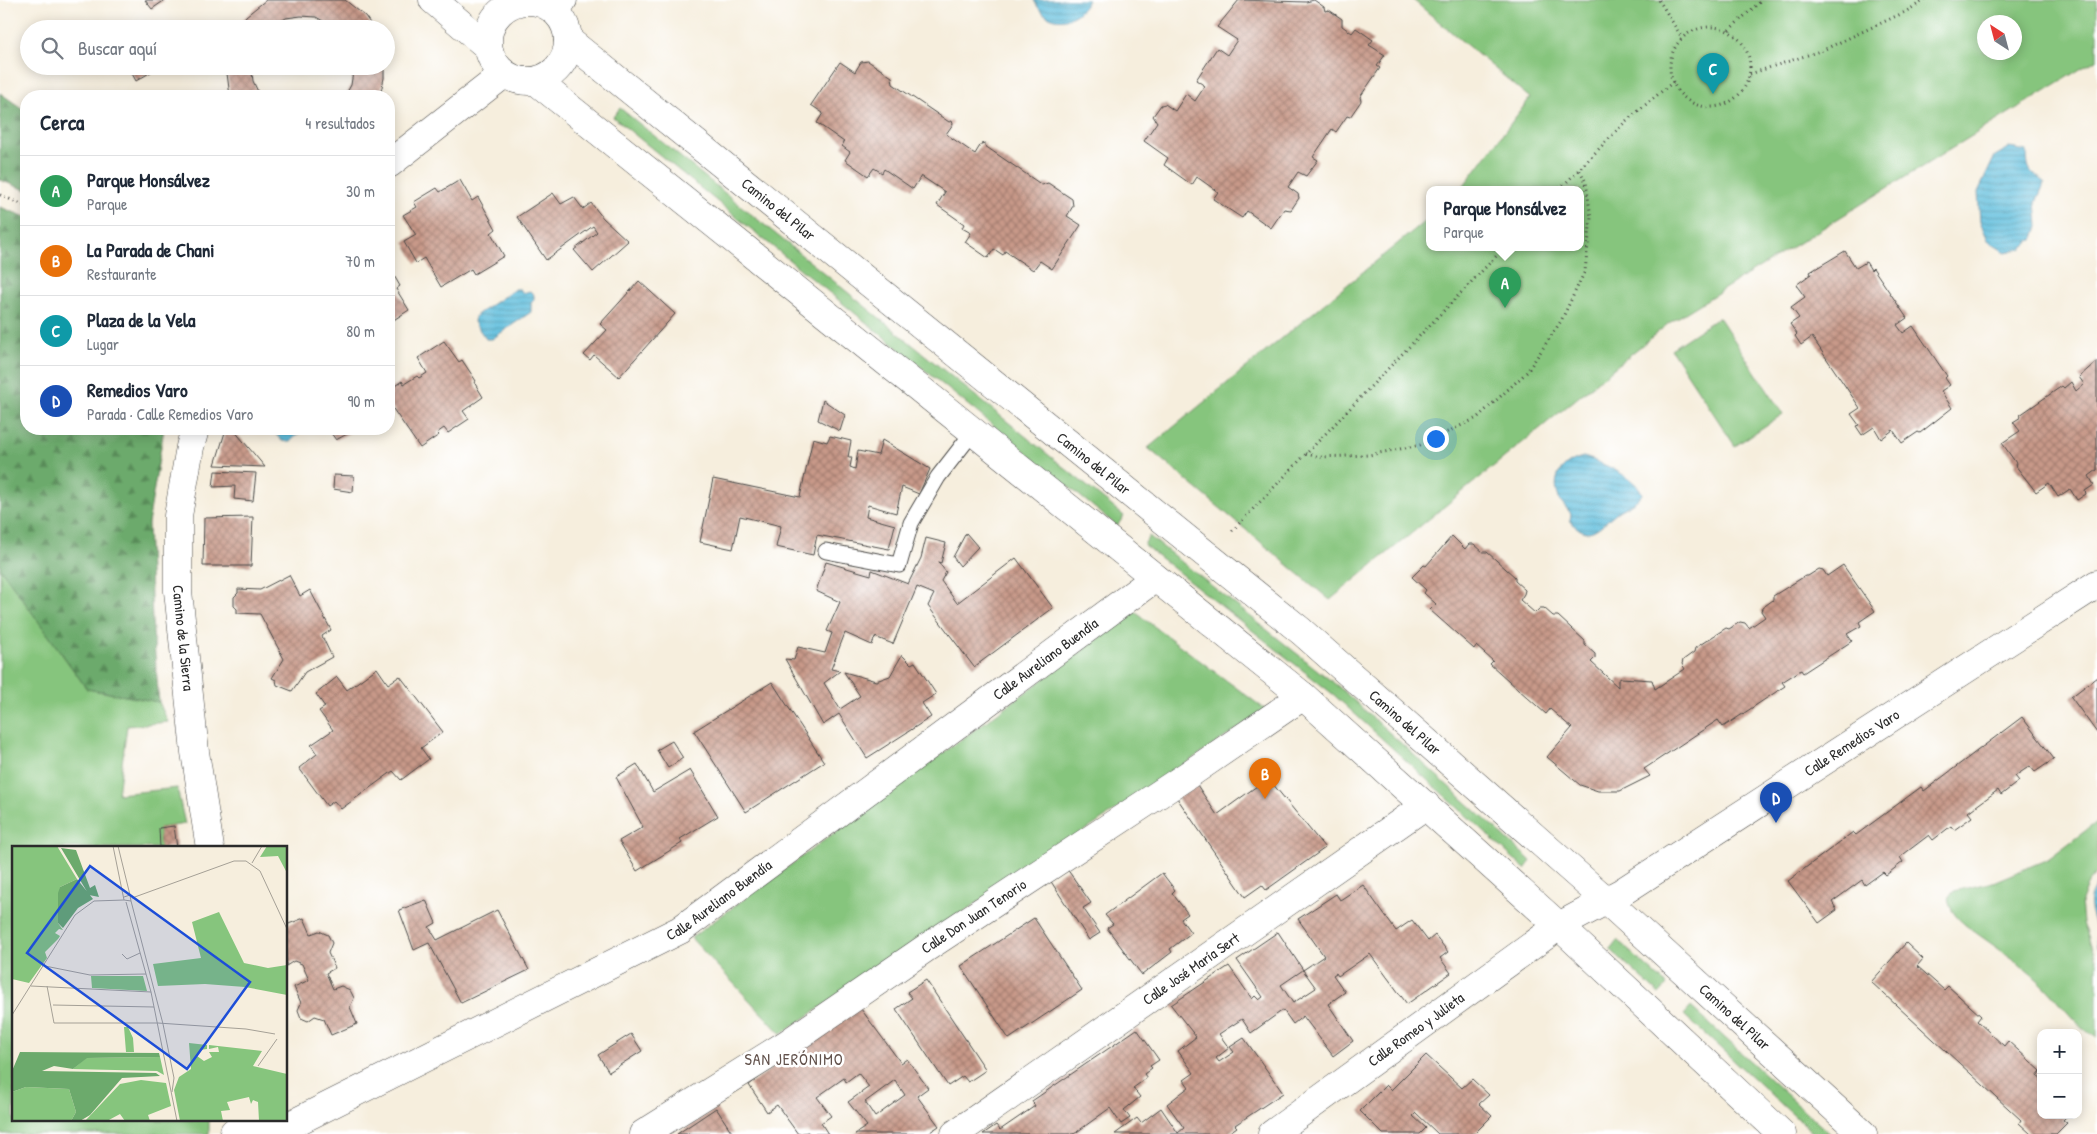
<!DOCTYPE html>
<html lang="es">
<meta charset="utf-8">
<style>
body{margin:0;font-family:"Patrick Hand",sans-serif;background:#f2f2f3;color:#1f2937}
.controls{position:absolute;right:15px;bottom:15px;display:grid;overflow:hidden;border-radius:10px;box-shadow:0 2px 12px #0003}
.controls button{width:45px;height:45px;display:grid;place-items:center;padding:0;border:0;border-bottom:1px solid #e0e1e3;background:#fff;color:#1f2937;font:25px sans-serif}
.compass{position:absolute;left:1977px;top:15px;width:45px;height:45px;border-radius:50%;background:#fff;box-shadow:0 2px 12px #0003;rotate:324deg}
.you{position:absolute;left:1435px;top:438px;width:18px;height:18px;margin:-12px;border:4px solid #fff;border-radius:50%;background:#1a73e8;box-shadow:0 0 0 8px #1a73e833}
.badge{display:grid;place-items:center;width:32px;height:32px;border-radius:50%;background:#7c3aed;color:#fff;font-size:16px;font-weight:700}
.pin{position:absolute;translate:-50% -41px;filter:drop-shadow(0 1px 2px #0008)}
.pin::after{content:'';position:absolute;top:26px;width:18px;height:15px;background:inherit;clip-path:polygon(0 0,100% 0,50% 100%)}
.popup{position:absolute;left:1426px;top:186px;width:158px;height:65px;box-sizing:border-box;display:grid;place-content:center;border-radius:10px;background:#fff;filter:drop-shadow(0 1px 4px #0005);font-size:16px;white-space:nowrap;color:#747a83}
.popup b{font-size:19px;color:#1f2937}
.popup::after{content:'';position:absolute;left:50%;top:100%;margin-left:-10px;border:10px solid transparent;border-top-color:#fff}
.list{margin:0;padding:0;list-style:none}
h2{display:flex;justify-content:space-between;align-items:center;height:65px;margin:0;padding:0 20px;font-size:21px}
h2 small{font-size:16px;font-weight:400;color:#747a83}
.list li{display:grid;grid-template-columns:32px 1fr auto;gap:15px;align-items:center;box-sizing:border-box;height:70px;padding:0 20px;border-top:1px solid #e0e1e3}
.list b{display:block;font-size:19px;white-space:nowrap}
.list p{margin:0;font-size:16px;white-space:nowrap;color:#747a83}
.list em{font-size:16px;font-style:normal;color:#747a83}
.icon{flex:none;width:28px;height:28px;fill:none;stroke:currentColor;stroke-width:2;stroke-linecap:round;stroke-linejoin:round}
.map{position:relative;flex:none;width:2097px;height:1134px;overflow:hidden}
.search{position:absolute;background:#fff;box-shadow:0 2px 12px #0003;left:20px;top:20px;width:375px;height:55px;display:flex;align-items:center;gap:12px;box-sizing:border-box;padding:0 18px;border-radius:28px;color:#747a83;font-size:19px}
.panel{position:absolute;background:#fff;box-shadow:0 2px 12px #0003;left:20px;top:90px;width:375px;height:345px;border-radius:20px}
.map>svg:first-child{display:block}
.green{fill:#86c57d;stroke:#587854;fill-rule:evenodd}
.forest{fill:url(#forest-firs);stroke:#4c6a4c}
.water{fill:url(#water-rules);stroke:#457484}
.building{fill:url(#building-cross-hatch);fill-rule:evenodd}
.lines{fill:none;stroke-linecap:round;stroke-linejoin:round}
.service-casing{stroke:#494846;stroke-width:17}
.minor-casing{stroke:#494846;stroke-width:29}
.secondary-casing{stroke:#494846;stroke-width:29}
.path{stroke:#494846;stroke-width:3;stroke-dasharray:1 4;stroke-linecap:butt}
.service{stroke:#fff;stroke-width:15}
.minor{stroke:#fff;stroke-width:28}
.secondary{stroke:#fff;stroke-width:28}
.labels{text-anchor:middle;stroke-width:5;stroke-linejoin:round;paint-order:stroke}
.street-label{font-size:15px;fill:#2b2b2b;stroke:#fff}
.neighbourhood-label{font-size:16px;letter-spacing:1px;fill:#62524c;stroke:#fff}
.inset-road{fill:none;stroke:#a5a096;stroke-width:1}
.view{fill:#1d4ed8;fill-opacity:0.15;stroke:#1d4ed8;stroke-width:2.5}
.inset-edge{fill:none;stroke:#2b2b2b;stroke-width:2.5}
</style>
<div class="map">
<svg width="2097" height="1134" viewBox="0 0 2097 1134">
<defs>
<pattern id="forest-firs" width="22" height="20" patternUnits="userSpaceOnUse" patternTransform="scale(1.25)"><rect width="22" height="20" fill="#6caa6c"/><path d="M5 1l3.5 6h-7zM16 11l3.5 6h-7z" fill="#598b59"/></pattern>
<pattern id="water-rules" width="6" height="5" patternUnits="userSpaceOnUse" patternTransform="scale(1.25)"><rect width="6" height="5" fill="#5fbedd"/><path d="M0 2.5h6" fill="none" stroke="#4f9bb3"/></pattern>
<pattern id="building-cross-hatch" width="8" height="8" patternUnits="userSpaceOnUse" patternTransform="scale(1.25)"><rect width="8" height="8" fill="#c89989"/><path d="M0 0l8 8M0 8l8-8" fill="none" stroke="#a37d70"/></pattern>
</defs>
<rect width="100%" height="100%" fill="#fff"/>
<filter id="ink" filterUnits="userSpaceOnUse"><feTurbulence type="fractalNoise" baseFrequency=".02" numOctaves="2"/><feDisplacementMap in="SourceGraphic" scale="10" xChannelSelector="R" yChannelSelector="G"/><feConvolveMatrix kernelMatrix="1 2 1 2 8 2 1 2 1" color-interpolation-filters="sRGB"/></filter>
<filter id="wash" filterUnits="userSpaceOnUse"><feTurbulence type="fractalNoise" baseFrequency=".0096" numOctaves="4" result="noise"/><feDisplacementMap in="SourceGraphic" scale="20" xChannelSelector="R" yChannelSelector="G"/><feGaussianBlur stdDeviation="1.12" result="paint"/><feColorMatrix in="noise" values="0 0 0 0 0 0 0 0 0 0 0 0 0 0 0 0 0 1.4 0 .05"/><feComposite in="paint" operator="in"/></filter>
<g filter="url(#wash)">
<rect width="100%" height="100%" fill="#f6eedd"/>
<g class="green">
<path d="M1413 0H2097V60L2082 68 1669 323 1330 600 1148 448 1430 217V247H1580V189H1461L1530 98ZM1984 22H2014V52H1984Z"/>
<polygon points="620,108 1124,516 1117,526 613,117"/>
<polygon points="1719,317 1783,414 1735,446 1671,349"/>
<polygon points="1149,536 1339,687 1531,861 1525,869 1334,695 1144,545"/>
<polygon points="0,567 87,689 159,702 168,722 127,726 118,794 177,788 185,824 159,828 160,848 14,848 14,1120 209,1120 209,1134 0,1134"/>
<polygon points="1135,612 1266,710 781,1034 691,938"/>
<path d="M2097 822V872L2087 885 2081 901 2083 922 2097 962V1038C2076 1026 2064 1007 2048 990 2028 969 2003 952 1979 935 1965 925 1951 916 1948 899L1954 891 1993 882 2048 859Z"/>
<polygon points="1617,940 1667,985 1659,994 1610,949"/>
<polygon points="1691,1007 1830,1134 1814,1134 1684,1015"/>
</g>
<g class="forest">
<polygon points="0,93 26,111 26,190 0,180"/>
<polygon points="0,207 26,217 26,429 164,429 148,524 152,620 159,702 87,689 0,568"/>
</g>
<g class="water">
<path d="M1034 0H1088C1076 25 1046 27 1034 0Z"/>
<path d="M2009 148 2027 151C2027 171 2030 172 2045 182L2036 202 2038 226 2034 238 2021 249 2005 252 1989 242 1980 222 1978 192 1995 156Z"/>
<polygon points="515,289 520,289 523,293 530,291 534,295 534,300 531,303 531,312 492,339 486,339 474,322 475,316"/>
<polygon points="271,429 302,429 302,431 289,442 282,441"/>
<path d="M1583 457C1597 460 1639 479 1642 494 1636 503 1626 506 1617 512 1600 525 1589 545 1570 520L1571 514C1568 509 1561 503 1559 498 1550 476 1564 462 1583 457Z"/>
<path d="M2097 884V948C2096 941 2096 934 2095 927 2090 909 2085 901 2097 884Z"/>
</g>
<g id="blocks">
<g class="building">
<polygon points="145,0 165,0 152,9"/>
<polygon points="266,0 345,0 365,16 374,29 337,29 316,17 301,16 286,18 268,29 237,29 246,16"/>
<polygon points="1239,0 1306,2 1314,0 1324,7 1325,11 1329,10 1342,19 1342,26 1352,33 1356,28 1373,40 1369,45 1385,55 1377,66 1380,68 1360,97 1361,101 1350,117 1347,116 1336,132 1332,129 1313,157 1318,160 1306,176 1298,172 1288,187 1298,194 1299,198 1291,210 1284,209 1271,228 1247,211 1242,218 1213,199 1218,192 1197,177 1192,185 1164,165 1168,158 1144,141 1157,122 1153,116 1161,105 1165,104 1175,111 1186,94 1195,101 1205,86 1196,80 1217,48 1227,55 1237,40 1217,27"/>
<polygon points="868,61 892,77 893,84 949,122 952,121 953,124 946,134 975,154 981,144 985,143 985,146 1042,185 1048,183 1072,199 1073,206 1067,216 1081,225 1052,269 1040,261 1033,270 1005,251 1003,255 994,249 988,258 965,242 971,233 962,228 964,224 937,205 945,192 921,176 913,189 884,169 882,173 874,168 868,176 845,160 850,152 842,146 844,142 817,123 823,113 811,105 840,62 855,72 861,62"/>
<polygon points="128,66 161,66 136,81"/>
<polygon points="226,66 251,66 253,81 260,96 230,96"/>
<polygon points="354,66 384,66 384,78 380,96 345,96 351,85"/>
<polygon points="460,180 472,201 478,197 496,229 491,233 504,256 474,274 471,269 441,287 424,258 416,263 404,242 416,235 403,215 417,207 414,202 437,188 440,192"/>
<polygon points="553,193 561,204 574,197 583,209 591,203 603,218 628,241 593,272 574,250 597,232 593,226 546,260 517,217"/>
<polygon points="1845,251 1856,268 1866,262 1871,270 1873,268 1907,318 1897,325 1903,333 1913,326 1947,376 1945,378 1950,385 1941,391 1952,408 1920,433 1918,432 1902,443 1893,430 1881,439 1874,427 1862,435 1856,426 1859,425 1851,414 1860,408 1812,337 1801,345 1795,336 1797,334 1790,324 1799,318 1791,307 1805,297 1796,285 1811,274 1810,272"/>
<polygon points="389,267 400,286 396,289 409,310 389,323"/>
<polygon points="639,281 675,314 619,377 594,355 590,360 584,355 607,330 600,324"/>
<polygon points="444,341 459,362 462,360 476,381 474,382 483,397 463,411 469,419 448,433 444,428 437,433 439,435 420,448 389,403 389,390 402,381 404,384 417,376 419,378 427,373 418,358"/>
<polygon points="2097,361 2097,470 2089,476 2094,485 2085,491 2086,494 2077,500 2070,489 2058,497 2049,483 2036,492 2015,465 2016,463 2002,443 2020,431 2013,422 2021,417 2020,415 2062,386 2064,388 2071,382 2076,391 2084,384 2079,377"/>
<polygon points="823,400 845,415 840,431 818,420"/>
<polygon points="226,429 233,429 265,467 215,465"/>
<polygon points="328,429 356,429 336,440"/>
<polygon points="830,436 851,441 848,457 852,457 850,467 855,469 858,451 878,455 882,440 930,469 919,494 902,487 896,513 868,505 866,517 895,525 889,549 817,535 813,555 776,547 781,526 740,516 733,549 700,542 713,479 800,497 813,438 827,442"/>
<polygon points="215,471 256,473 253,501 234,499 235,486 213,487"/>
<polygon points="334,475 354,476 353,492 333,489"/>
<polygon points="253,517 251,566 203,566 204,518"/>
<polygon points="966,533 978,547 960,566 953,557"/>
<polygon points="1452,536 1465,549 1469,544 1474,544 1483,552 1487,552 1515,577 1515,581 1525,590 1524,594 1520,600 1535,613 1540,608 1544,608 1553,616 1558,616 1585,641 1585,645 1595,654 1595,658 1591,662 1618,687 1618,680 1621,678 1652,680 1655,689 1685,669 1682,664 1683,660 1694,652 1695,648 1726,628 1729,629 1740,622 1745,623 1749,628 1765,617 1761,611 1762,608 1773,600 1773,596 1805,576 1808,576 1819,569 1823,570 1827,576 1843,565 1875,611 1859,622 1861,626 1847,634 1852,641 1803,673 1801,670 1782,682 1785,686 1723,727 1718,720 1644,769 1650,776 1620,791 1598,791 1580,785 1547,757 1572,728 1550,709 1546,714 1490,664 1493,661 1476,646 1474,649 1430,610 1436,604 1424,593 1426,590 1412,577 1424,565 1426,566"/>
<polygon points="926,538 946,543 941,563 938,562 946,572 941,581 957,603 1016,558 1053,608 974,667 928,606 934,594 917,587 893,644 875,637 872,645 845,633 831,669 840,671 824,683 840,709 860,696 844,672 876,681 890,676 902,655 911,664 915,662 936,694 922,703 931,717 867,758 839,714 823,725 785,659 794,660 798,647 825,653 832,633 827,631 840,602 816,591 826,562 871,575 872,570 908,584 921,558"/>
<polygon points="289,575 300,596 310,590 331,630 322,636 332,657 305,672 292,691 277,685 276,680 272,678 284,659 260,614 237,613 237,609 234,606 234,597 238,593 238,589 260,590"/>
<polygon points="377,668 388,684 400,676 443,732 421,748 429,759 401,780 393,771 341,809 334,801 327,806 299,768 317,754 311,745 333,730 319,711 325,707 316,694 337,677 347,690"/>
<polygon points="2097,677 2097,733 2071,697"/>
<polygon points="772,682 824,762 746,812 694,731"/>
<polygon points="2022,717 2054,759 2035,772 2030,766 2015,776 2019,781 2001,795 1998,790 1968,812 1972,817 1954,830 1951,826 1933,840 1929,835 1900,857 1903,862 1886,875 1883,872 1865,885 1862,880 1832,902 1837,910 1819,923 1788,881 1853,832 1856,835 1921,787 1924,791"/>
<polygon points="672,741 683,758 668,768 657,750"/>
<polygon points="637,764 653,792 690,770 718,816 680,839 682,843 637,871 619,841 643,827 616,777"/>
<polygon points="1268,778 1325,848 1266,890 1262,885 1245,897 1177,798 1197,785 1217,815"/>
<polygon points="174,826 177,848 160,848 159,828"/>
<polygon points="1067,869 1091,903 1083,908 1100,933 1089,940 1050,880"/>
<polygon points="1162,873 1175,890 1172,893 1188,914 1181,919 1191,933 1170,949 1172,952 1142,975 1107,928 1113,924 1105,915"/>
<path d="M1363 885 1396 931 1412 920 1428 941 1435 935 1448 952 1440 958 1451 973 1407 1004 1370 954 1338 976 1336 973 1333 975 1345 992 1328 1004 1353 1041 1333 1056 1303 1016 1293 1024 1283 1010 1251 1033 1242 1019 1219 1034 1229 1048 1216 1058 1219 1062 1234 1052 1230 1047 1244 1038 1283 1093 1235 1125 1237 1127 1227 1134H1115L1137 1118 1141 1123 1161 1108 1178 1133 1184 1128 1167 1104 1189 1087 1184 1080 1194 1073 1178 1051 1196 1037 1171 1005 1229 966 1252 999 1255 996 1259 1000 1263 997 1237 960 1278 932 1303 970 1324 956 1298 919 1336 894 1340 900ZM1303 970 1316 988 1293 1003 1281 985Z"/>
<polygon points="426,900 436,923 429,927 437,940 497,910 529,970 461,1003 429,943 414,950 399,910"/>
<polygon points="304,918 311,934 319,931 328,935 332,943 328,953 335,968 326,973 333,989 341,986 350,990 354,998 350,1007 357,1024 331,1035 324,1019 315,1016 308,1021 301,1018 298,1010 301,1003 294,987 309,980 302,964 294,961 286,966 286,925"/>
<polygon points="1034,918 1082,990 1009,1039 961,966"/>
<polygon points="1906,943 1923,959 1917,966 1944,990 1948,986 1981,1016 1977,1021 2004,1046 2008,1041 2041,1071 2037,1076 2041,1079 2041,1115 2068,1115 2063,1120 2067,1123 2056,1134 2031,1134 2019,1123 2021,1120 1871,982"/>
<polygon points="926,980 986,1070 968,1082 963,1076 948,1086 896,1009 912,998 907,992"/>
<path d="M858 1005 901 1063 907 1059 928 1088 917 1096 939 1126 927 1134H855L867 1126 848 1102 869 1087 858 1073 846 1082 844 1078 817 1097 831 1116 821 1123 828 1134H809L808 1132 798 1134 777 1105 767 1112 749 1085ZM895 1080 905 1095 875 1117 865 1102Z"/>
<polygon points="1137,1029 1159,1060 1150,1066 1152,1068 1144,1074 1147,1078 1133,1088 1140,1097 1124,1110 1130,1118 1121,1124 1110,1108 1074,1134 983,1134 996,1125 1000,1130 1035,1106 1032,1101"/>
<polygon points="631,1034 642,1051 609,1072 598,1055"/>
<polygon points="1426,1055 1462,1088 1472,1079 1489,1095 1479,1104 1492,1116 1474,1134 1438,1134 1416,1113 1413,1116 1426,1128 1420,1134 1383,1134 1360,1111 1386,1085 1391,1090"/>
<polygon points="716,1108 733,1134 677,1134"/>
</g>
</g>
</g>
<g filter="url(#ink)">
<use href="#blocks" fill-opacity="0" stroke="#494846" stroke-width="1"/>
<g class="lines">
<g class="service-casing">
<polyline id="service" points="826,551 899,565 911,523 938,477 973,432"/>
</g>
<g class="minor-casing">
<g id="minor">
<polyline points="555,11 563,0"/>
<polyline points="389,164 504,74"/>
<path id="s1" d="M195 429 190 447 178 516V591L195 752 210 848"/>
<path id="s2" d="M234 1132 282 1129 680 930 1155 578"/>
<path id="s3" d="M643 1134 788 1043 926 948 1188 775 1303 696"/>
<path id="s4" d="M955 1134 1426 805"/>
<path id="s5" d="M1272 1134 1559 926 1622 892 2097 584"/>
</g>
</g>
<g class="secondary-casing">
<g id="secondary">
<polyline points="433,0 488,47"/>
<circle cx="528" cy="41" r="40"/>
<path id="s6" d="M568 40 1301 631 1607 901 1863 1134"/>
<polyline points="536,81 1303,696 1559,926 1782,1134"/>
</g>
</g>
<g class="path">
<polyline points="1659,0 1682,38"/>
<circle cx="1710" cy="67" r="40"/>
<polyline points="1729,30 1762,0"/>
<polyline points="1750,74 1823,50 1905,12 1925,0"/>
<polyline points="1560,189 1626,121 1673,82"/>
<polyline points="0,195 26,206"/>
<polyline points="1306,454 1321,457 1369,455 1420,445 1477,418 1527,372 1561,321 1585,271 1591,218 1586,182 1579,169"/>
<polyline points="1232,531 1505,247"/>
</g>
<use href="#service" class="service"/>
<use href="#minor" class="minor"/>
<use href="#secondary" class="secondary"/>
</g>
</g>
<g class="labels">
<g class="street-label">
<text dy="5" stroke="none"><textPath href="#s6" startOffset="270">Camino del Pilar</textPath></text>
<text dy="5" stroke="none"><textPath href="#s6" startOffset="675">Camino del Pilar</textPath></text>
<text dy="5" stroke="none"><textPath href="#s1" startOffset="211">Camino de la Sierra</textPath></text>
<text dy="5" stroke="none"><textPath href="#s2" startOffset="948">Calle Aureliano Buendía</textPath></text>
<text dy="5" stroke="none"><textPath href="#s6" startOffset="1080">Camino del Pilar</textPath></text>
<text dy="5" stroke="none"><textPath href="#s5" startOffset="700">Calle Remedios Varo</textPath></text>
<text dy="5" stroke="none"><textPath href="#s2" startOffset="542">Calle Aureliano Buendía</textPath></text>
<text dy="5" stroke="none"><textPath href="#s3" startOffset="396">Calle Don Juan Tenorio</textPath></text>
<text dy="5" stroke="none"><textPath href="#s4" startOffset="288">Calle José María Sert</textPath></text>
<text dy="5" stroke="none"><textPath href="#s6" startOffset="1522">Camino del Pilar</textPath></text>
<text dy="5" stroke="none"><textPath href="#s5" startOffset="178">Calle Romeo y Julieta</textPath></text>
</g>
<g class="neighbourhood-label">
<text x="794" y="1065">SAN JERÓNIMO</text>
</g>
</g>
<g transform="translate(12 846)">
<rect width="275" height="275" fill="#f6eedd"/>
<path d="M0 0H45L65 33 48 41 46 77 51 84 47 83 43 87 48 90 46 93 33 106 35 112 17 137 0 133ZM255 0H275V27L266 10 248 11ZM207 66 232 117 256 122 275 119V149L233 141 193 138 146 140 141 118 189 112 180 76ZM79 130H131L135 145 80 142ZM112 181H116L121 192 122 206H114ZM177 197 195 199V203L188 204 185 210 192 215 200 211 197 206H207L206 201 197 203V199L250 205 241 220 275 228V275H247L246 256 241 254 239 258 237 251 215 256 218 264 209 265 211 275H168L162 244 167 231 179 223ZM148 211 152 229 145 225 61 223 74 212ZM129 234 154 237 159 260 136 269 138 275H113L108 268 95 275H73L108 238ZM14 241 57 243 64 266 59 275H0V246Z" fill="#86c57d"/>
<path d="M49 2 64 4 78 42 83 39 87 51 77 49ZM65 33 81 53 66 62 51 82 46 77V47L48 41ZM8 206 147 207 148 211 75 212 61 223 42 220 30 225 144 227 148 230 110 232 78 269 68 275H59L64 266 57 243 14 241 0 246V225Z" fill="#6caa6c"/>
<path class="inset-road" d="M101 0 112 54 119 55 118 49 112 51M106 0 118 49M240 17 250 0M120 52 222 15H234L248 25 275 83M119 55 151 178 162 232 160 246M114 56 139 146 165 275M110 108 115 113 128 107M33 120 78 129 134 128M19 140 139 146M35 140 42 177H146L234 183 263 188M41 159 142 161M0 169 63 69 82 55 112 54M246 220 265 193"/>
<path class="view" d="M78 20 238 136 175 223 15 107Z"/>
<rect width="275" height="275" class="inset-edge"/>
</g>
</svg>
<div class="controls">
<button>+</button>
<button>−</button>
</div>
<svg class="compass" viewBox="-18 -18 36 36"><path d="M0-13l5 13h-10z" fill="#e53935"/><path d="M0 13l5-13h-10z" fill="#747a83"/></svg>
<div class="you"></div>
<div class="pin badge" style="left:1505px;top:308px;background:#2e9e5b">A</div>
<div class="popup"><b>Parque Monsálvez</b>Parque</div>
<div class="pin badge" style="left:1265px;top:799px;background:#e8710a">B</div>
<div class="pin badge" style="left:1713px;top:94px;background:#0f9aa8">C</div>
<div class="pin badge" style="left:1776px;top:823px;background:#1a4fb4">D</div>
<div class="search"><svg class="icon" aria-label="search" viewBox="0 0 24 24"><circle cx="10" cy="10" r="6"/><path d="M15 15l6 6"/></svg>Buscar aquí</div>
<section class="panel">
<h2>Cerca<small>4 resultados</small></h2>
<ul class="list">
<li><span class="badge" style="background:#2e9e5b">A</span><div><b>Parque Monsálvez</b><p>Parque</p></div><em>30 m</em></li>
<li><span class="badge" style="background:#e8710a">B</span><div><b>La Parada de Chani</b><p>Restaurante</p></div><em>70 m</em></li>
<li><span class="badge" style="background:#0f9aa8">C</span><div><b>Plaza de la Vela</b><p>Lugar</p></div><em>80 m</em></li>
<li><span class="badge" style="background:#1a4fb4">D</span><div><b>Remedios Varo</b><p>Parada · Calle Remedios Varo</p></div><em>90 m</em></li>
</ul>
</section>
</div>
